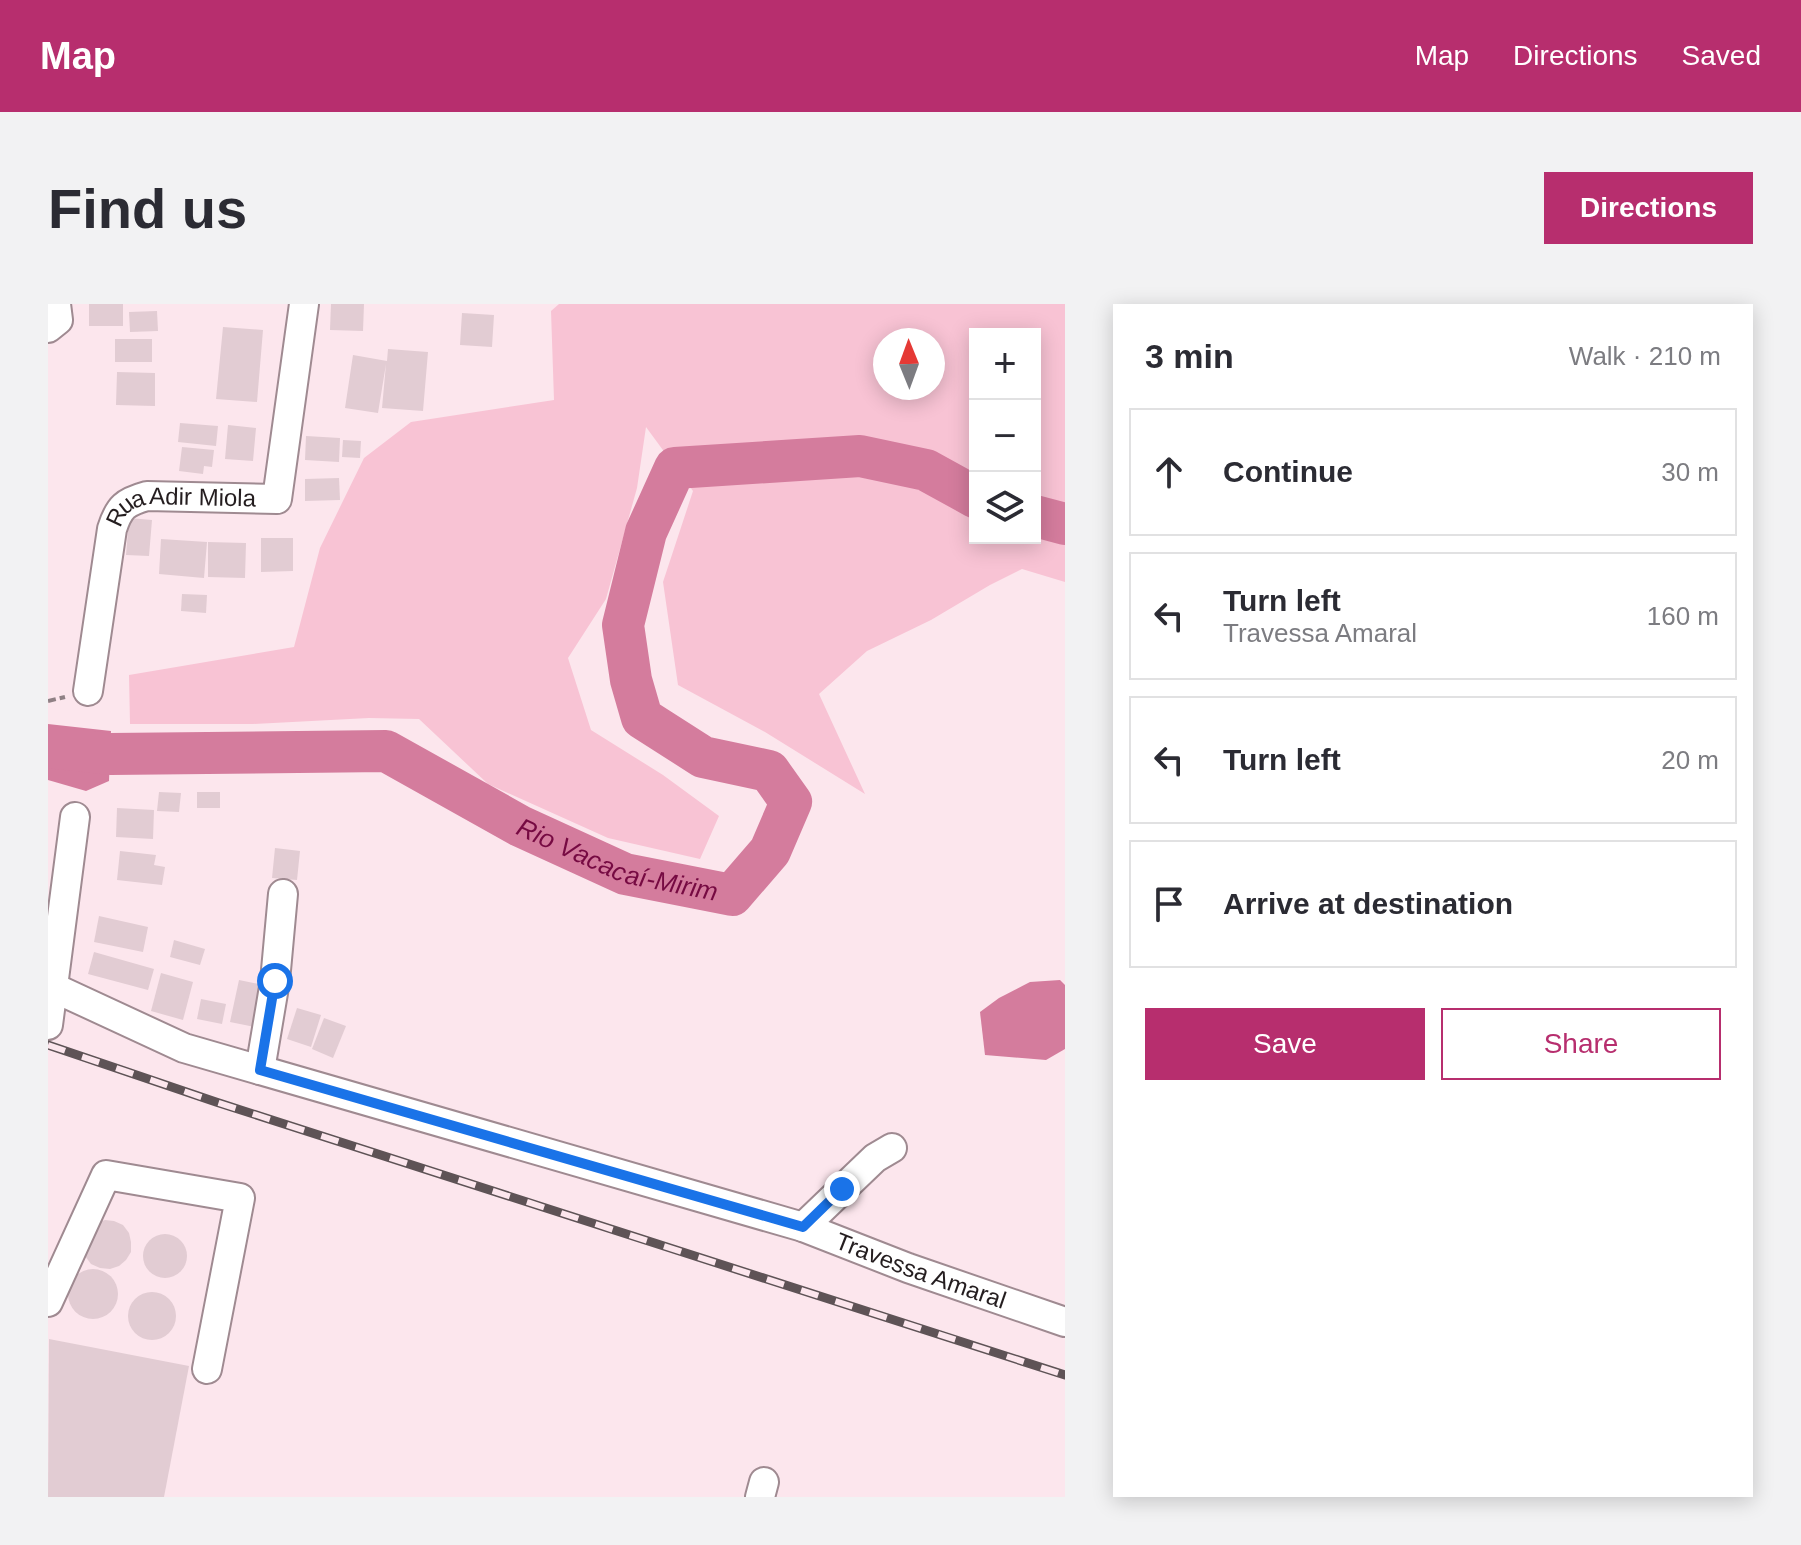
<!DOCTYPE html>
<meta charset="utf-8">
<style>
body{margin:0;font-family:Helvetica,sans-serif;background:#f2f2f3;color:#2b2b33}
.controls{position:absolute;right:24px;top:24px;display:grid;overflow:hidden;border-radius:0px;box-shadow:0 4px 20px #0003}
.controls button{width:72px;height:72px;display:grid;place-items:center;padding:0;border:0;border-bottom:2px solid #e1e1e2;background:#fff;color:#2b2b33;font:40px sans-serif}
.compass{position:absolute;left:825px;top:24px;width:72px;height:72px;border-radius:50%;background:#fff;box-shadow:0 4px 20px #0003;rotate:359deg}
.stop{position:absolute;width:24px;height:24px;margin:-18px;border:6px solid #1a73e8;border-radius:50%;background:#fff}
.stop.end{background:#1a73e8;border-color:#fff;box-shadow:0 2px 8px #0008}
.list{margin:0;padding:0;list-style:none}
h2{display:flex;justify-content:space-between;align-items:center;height:104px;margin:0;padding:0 32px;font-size:34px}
h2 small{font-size:26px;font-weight:400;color:#7c7c81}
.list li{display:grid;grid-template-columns:52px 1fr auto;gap:24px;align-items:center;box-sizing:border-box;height:128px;margin:0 16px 16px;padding:0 16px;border:2px solid #e1e1e2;border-radius:0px}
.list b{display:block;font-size:30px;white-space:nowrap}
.list p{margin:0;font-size:26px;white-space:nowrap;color:#7c7c81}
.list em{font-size:26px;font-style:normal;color:#7c7c81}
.actions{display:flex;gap:16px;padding:24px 32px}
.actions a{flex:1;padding:18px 0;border:2px solid #b72e6e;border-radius:0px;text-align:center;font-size:28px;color:#b72e6e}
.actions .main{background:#b72e6e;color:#fff}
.icon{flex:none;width:44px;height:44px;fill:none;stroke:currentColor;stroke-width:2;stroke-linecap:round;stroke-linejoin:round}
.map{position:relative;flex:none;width:1017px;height:1193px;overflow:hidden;border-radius:0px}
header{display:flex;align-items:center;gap:48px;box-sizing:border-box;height:112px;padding:0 40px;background:#b72e6e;color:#fff}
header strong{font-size:38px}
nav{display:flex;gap:44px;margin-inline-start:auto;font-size:28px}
.intro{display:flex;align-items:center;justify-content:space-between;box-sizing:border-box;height:192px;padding:0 48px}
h1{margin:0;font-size:56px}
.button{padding:20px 36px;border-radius:0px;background:#b72e6e;color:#fff;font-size:28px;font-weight:700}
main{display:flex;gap:48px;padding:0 48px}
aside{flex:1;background:#fff;border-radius:0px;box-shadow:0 4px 20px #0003}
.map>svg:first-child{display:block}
.green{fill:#f8c3d4;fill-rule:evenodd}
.water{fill:#d47c9d}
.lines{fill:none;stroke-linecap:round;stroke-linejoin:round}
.river{stroke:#d47c9d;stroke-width:42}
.building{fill:#e2ccd3}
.minor-casing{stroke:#9f8a91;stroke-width:32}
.path{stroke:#8f8085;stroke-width:4;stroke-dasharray:8 4;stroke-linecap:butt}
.minor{stroke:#fff;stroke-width:28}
.rail-casing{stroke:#5e5356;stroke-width:9}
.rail{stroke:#fce6ed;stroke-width:6;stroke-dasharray:18;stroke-linecap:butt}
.route{stroke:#1a73e8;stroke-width:10}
.labels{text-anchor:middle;stroke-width:6;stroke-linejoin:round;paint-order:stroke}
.street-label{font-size:24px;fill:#241d1f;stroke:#fce6ed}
.water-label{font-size:26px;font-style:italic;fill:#760a42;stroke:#fce6ed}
</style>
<header>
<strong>Map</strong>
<nav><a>Map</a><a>Directions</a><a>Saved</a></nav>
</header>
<div class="intro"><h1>Find us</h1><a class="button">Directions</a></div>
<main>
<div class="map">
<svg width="1017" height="1193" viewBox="0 0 1017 1193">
<rect width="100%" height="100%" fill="#fce6ed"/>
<path class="green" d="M511 0H1017V278L974 265 942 281 883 316 819 347 771 390 817 490 717 428 630 381 615 278 645 187 598 123 589 184 558 295 520 354 543 426 615 471 671 512 652 555 560 534 440 480 371 415 321 414 205 420H82L81 371 246 343 272 244 316 154 363 118 506 96 503 7ZM927 30H987V234H927ZM837 36H885V84H837Z"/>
<g class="water">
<polygon points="0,420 63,427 61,477 38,487 0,476"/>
<polygon points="1012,676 1017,681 1017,745 998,756 937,751 932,708 951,694 982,678"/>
</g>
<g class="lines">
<g class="river">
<polyline points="987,212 1017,220"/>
<path id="s1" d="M0 443 62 450 338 447 472 522 577 570 684 591 722 547 743 498 721 467 655 453 594 414 583 376 575 321 598 228 627 164 812 152 878 166 927 193"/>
</g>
</g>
<g class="building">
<rect x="41" y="0" width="34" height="22"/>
<polygon points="283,0 316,0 315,27 282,26"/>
<polygon points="109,7 110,27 82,28 81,8"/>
<polygon points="414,9 446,11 444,43 412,41"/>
<polygon points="175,23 215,26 209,98 168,95"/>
<rect x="67" y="35" width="37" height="23"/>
<polygon points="340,45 380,48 375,107 334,104 338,60 330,109 297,104 305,51 339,57"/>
<polygon points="69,68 107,69 107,102 68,101"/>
<polygon points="132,119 170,122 168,142 130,138"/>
<polygon points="180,121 208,124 205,157 177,155"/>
<polygon points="258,132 292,134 291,158 257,156"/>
<polygon points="295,136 313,137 312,154 294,153"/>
<polygon points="134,143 166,146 164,163 156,162 155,170 131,167"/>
<polygon points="291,174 292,196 257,197 257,175"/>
<polygon points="81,214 104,216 101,252 78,251"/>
<polygon points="213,234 245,234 245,267 213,268"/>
<polygon points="113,235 159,238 156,274 111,270"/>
<polygon points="160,238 198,239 197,274 160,273"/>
<polygon points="134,290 159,291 158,309 133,307"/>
<polygon points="111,488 133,489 131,508 109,507"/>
<rect x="149" y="488" width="23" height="16"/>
<polygon points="69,504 106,506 105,535 68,533"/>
<polygon points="227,544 252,547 249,576 224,574"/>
<polygon points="72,547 108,551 106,561 117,563 114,581 69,576"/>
<polygon points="51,612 100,623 95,648 46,638"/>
<polygon points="126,636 157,645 152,661 122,653"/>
<polygon points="46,648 106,665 100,686 40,670"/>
<polygon points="113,669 145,678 135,716 103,707"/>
<polygon points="191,676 221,682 212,724 182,718"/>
<polygon points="153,695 178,700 174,720 149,715"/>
<polygon points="249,704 273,711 263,743 239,735"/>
<polygon points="276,714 298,722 285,754 264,745"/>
<polygon points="57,916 66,917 75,921 81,929 83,938 83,948 78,956 71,962 62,965 52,964 43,960 37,952 34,942 48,919"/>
<circle cx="117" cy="952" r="22"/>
<circle cx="45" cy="990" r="25"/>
<circle cx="104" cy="1012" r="24"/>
<polygon points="1,1035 141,1062 116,1193 0,1193"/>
</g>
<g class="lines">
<g class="minor-casing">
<g id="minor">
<polyline points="0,24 10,16 8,0"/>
<path id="s2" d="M40 387 64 225C71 203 77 198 99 192L229 195 256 0"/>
<path id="s3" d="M0 681 136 744 755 923 860 964 1017 1018"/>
<polyline points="0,721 27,513"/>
<polyline points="212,766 227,677 235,590"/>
<polyline points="755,923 827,854 844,844"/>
<polyline points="0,998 58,871 192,894 159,1065"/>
<polyline points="712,1193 716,1178"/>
</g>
</g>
<polyline class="path" points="0,397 17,393"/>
<use href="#minor" class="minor"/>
<g class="rail-casing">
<polyline id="rail" points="0,741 168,798 1017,1071"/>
</g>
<use href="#rail" class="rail"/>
</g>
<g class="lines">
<polyline class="route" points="227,677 212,766 755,923 794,885"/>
</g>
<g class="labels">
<g class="street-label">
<text dy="8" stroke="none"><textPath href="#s2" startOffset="246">Rua Adir Miola</textPath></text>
<text dy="8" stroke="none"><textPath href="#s3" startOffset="920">Travessa Amaral</textPath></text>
</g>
<g class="water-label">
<text dy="9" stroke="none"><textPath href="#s1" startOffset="596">Rio Vacacaí-Mirim</textPath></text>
</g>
</g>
</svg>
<div class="controls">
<button>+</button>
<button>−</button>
<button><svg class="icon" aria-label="layers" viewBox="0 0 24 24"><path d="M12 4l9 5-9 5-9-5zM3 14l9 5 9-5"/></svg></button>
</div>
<svg class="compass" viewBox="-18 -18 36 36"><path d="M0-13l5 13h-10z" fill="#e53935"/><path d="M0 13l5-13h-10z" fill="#7c7c81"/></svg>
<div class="stop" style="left:227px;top:677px"></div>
<div class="stop end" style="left:794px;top:885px"></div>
</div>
<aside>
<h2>3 min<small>Walk · 210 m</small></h2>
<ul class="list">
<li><svg class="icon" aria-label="ahead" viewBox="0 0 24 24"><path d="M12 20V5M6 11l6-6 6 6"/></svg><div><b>Continue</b></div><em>30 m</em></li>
<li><svg class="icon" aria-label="left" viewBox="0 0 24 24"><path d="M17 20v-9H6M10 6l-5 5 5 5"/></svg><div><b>Turn left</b><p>Travessa Amaral</p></div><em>160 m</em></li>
<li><svg class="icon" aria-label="left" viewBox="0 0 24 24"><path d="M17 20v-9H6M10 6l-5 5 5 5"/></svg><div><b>Turn left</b></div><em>20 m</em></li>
<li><svg class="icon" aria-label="arrive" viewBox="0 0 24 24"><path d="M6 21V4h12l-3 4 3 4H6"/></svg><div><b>Arrive at destination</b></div></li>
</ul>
<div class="actions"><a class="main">Save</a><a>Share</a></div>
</aside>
</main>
